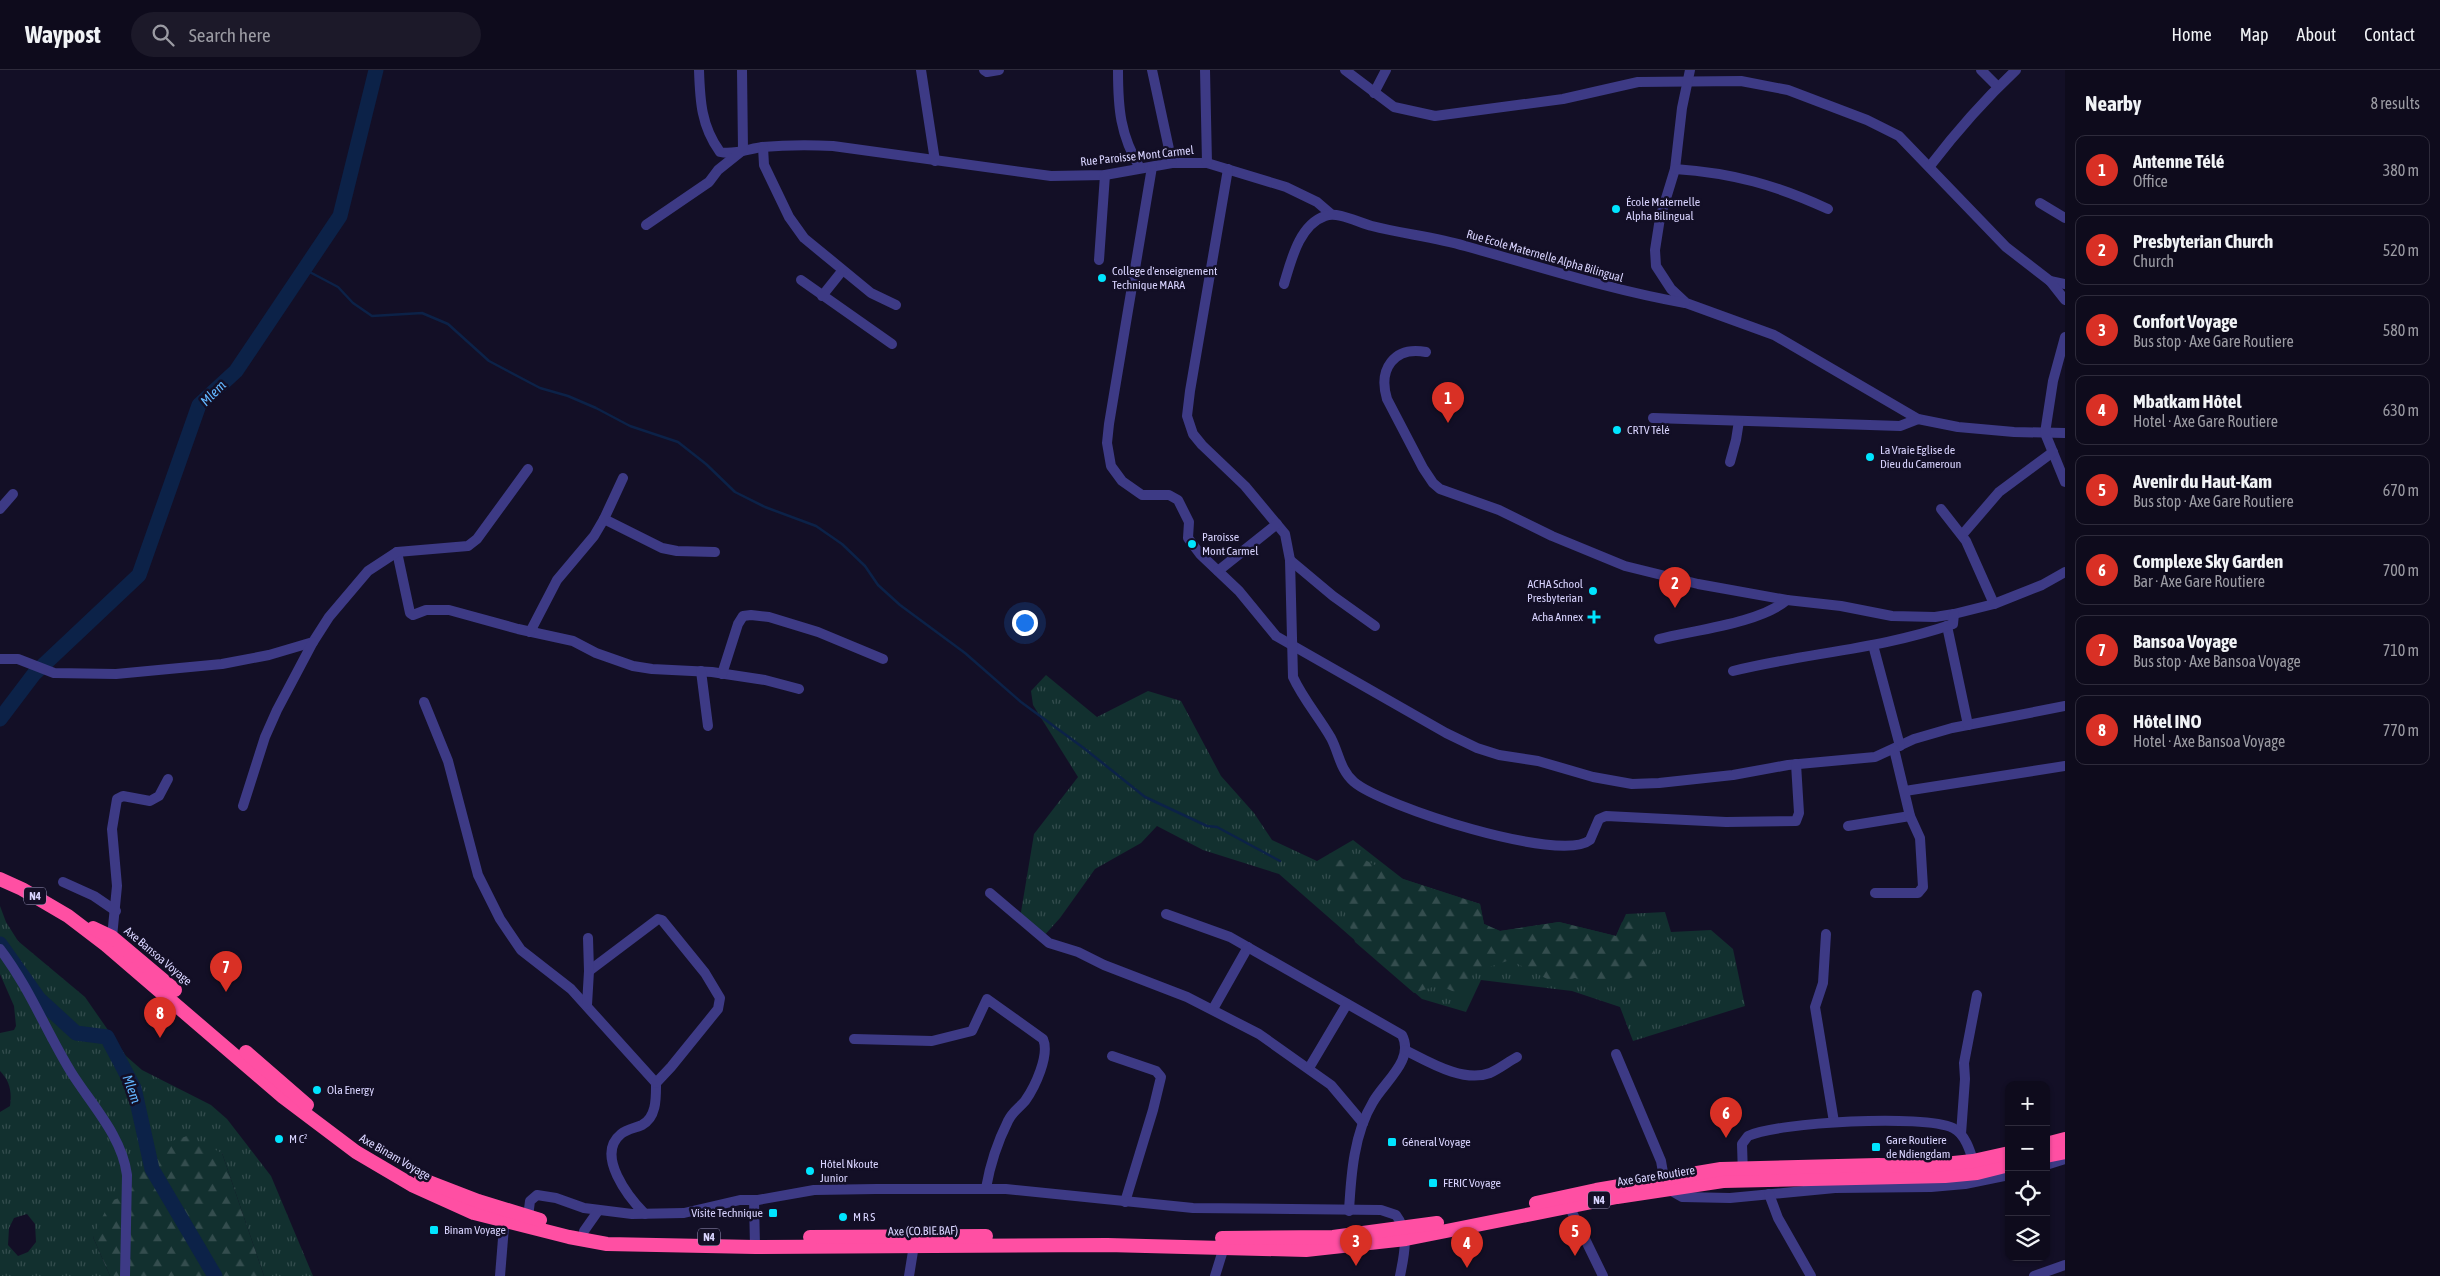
<!DOCTYPE html>
<meta charset="utf-8">
<style>
body{margin:0;font-family:"Asap Condensed",sans-serif;background:#1c1929;color:#f1f3f6}
.controls{position:absolute;right:15px;bottom:15px;display:grid;overflow:hidden;border-radius:10px;box-shadow:0 1px 4px #0004}
.controls button{width:45px;height:45px;display:grid;place-items:center;padding:0;border:0;border-bottom:1px solid #2e2b3b;background:#0e0b1c;color:#f1f3f6;font:25px sans-serif}
.you{position:absolute;left:1024px;top:552px;width:18px;height:18px;margin:-12px;border:4px solid #fff;border-radius:50%;background:#1a73e8;box-shadow:0 0 0 8px #1a73e833}
.badge{display:grid;place-items:center;width:32px;height:32px;border-radius:50%;background:#d93025;color:#fff;font-size:16px;font-weight:700}
.pin{position:absolute;translate:-50% -41px;filter:drop-shadow(0 1px 2px #0008)}
.pin::after{content:'';position:absolute;top:26px;width:18px;height:15px;background:inherit;clip-path:polygon(0 0,100% 0,50% 100%)}
.list{margin:0;padding:0;list-style:none}
h2{display:flex;justify-content:space-between;align-items:center;height:65px;margin:0;padding:0 20px;font-size:21px}
h2 small{font-size:16px;font-weight:400;color:#9b9ba3}
.list li{display:grid;grid-template-columns:32px 1fr auto;gap:15px;align-items:center;box-sizing:border-box;height:70px;margin:0 10px 10px;padding:0 10px;border:1px solid #2e2b3b;border-radius:10px}
.list b{display:block;font-size:19px;white-space:nowrap}
.list p{margin:0;font-size:16px;white-space:nowrap;color:#9b9ba3}
.list em{font-size:16px;font-style:normal;color:#9b9ba3}
.icon{flex:none;width:28px;height:28px;fill:none;stroke:currentColor;stroke-width:2;stroke-linecap:round;stroke-linejoin:round}
.map{position:relative;flex:none;width:2065px;height:1206px;overflow:hidden}
header{display:flex;align-items:center;gap:30px;box-sizing:border-box;height:70px;padding:0 25px;background:#0e0b1c;border-bottom:1px solid #2e2b3b}
header strong{font-size:24px}
nav{display:flex;gap:28px;margin-inline-start:auto;font-size:18px}
.search{width:350px;height:45px;background:#1c1929;display:flex;align-items:center;gap:12px;box-sizing:border-box;padding:0 18px;border-radius:28px;color:#9b9ba3;font-size:19px}
main{display:flex}
aside{flex:1;background:#0e0b1c}
.map>svg:first-child{display:block}
.grass{fill:url(#grass-tufts);fill-rule:evenodd}
.forest{fill:url(#forest-firs)}
.lines{fill:none;stroke-linecap:round;stroke-linejoin:round}
.stream{stroke:#0c2248;stroke-width:2.5}
.river{stroke:#0c2248;stroke-width:15}
.minor{stroke:#3d3a85;stroke-width:10}
.highway{stroke:#ff4fa3;stroke-width:14}
.poi-dot{fill:#00e5ff;stroke:#130f26;stroke-width:2}
.labels{text-anchor:middle;stroke-width:5;stroke-linejoin:round;paint-order:stroke}
.shield{fill:#130f26;stroke:#9e99be;stroke-width:1}
.shield-label{font-size:11px;font-weight:bold;fill:#d9d4ff}
.street-label{font-size:12px;fill:#d9d4ff;stroke:#130f26}
.poi-label{font-size:12px;fill:#d9d4ff;stroke:#130f26;text-anchor:start}
.water-label{font-size:14px;font-style:italic;fill:#62b6ff;stroke:#130f26}
</style>
<header>
<strong>Waypost</strong>
<div class="search"><svg class="icon" aria-label="search" viewBox="0 0 24 24"><circle cx="10" cy="10" r="6"/><path d="M15 15l6 6"/></svg>Search here</div>
<nav><a>Home</a><a>Map</a><a>About</a><a>Contact</a></nav>
</header>
<main>
<div class="map">
<svg width="2065" height="1206" viewBox="0 0 2065 1206">
<defs>
<pattern id="grass-tufts" width="24" height="20" patternUnits="userSpaceOnUse" patternTransform="scale(1.25)"><rect width="24" height="20" fill="#12302f"/><path d="M3 7l-1-3M5 7V3M7 7l1-3M15 17l-1-3M17 17v-4M19 17l1-3" fill="none" stroke="#344d4e"/></pattern>
<pattern id="forest-firs" width="22" height="20" patternUnits="userSpaceOnUse" patternTransform="scale(1.25)"><rect width="22" height="20" fill="#12302f"/><path d="M5 1l3.5 6h-7zM16 11l3.5 6h-7z" fill="#344d4e"/></pattern>
</defs>
<rect width="100%" height="100%" fill="#130f26"/>
<g class="grass">
<polygon points="1046,605 1097,647 1148,621 1181,631 1221,706 1254,743 1272,770 1317,791 1353,770 1403,809 1480,834 1484,854 1500,861 1559,852 1616,866 1626,844 1665,842 1671,862 1711,860 1733,879 1745,936 1633,971 1620,937 1572,921 1481,910 1466,942 1422,929 1279,804 1203,780 1157,756 1141,773 1095,799 1060,848 1042,868 1020,848 1034,764 1078,707 1033,635 1031,621"/>
<path d="M0 836 6 852 18 871 85 927 126 986 142 1000 211 1035 227 1049 271 1106 313 1206H264L222 1083 128 1125 93 1167 110 1206H0V1042L10 1036C12 1022 10 1011 0 1001V963L14 960 16 956 14 936 0 904ZM27 1144 35 1154 36 1172 28 1182 18 1186 8 1175 9 1158 14 1148Z"/>
</g>
<g class="forest">
<polygon points="1355,785 1403,809 1480,834 1484,854 1500,861 1559,852 1616,866 1622,852 1633,848 1645,854 1657,889 1651,901 1598,919 1575,908 1557,914 1510,890 1474,902 1463,926 1439,915 1414,923 1355,872 1332,803 1337,791"/>
<polygon points="187,1066 222,1083 264,1206 110,1206 93,1167 110,1131 128,1125 151,1078"/>
</g>
<g class="lines">
<polyline class="stream" points="304,199 338,217 353,233 372,246 422,243 448,254 489,291 540,318 568,326 596,338 630,356 678,372 706,394 735,422 765,437 816,456 842,474 865,496 878,515 900,535 965,583 1021,632 1085,679 1145,727 1207,756 1217,757 1280,791"/>
<g class="river">
<polyline points="0,649 34,604 139,505 199,335 236,301 340,146 376,0"/>
<polyline points="0,874 39,929 76,963 107,967 134,1018 152,1099 215,1206"/>
</g>
<g class="minor">
<path d="M699 0C700 30 701 56 720 82 733 85 749 79 762 77 786 75 810 75 833 76L1051 106 1105 105 1172 93H1207L1286 117 1317 132 1331 144"/>
<polyline points="921,0 935,91"/>
<polyline points="984,0 987,2 999,0"/>
<path d="M1118 0C1118 38 1120 65 1140 98"/>
<polyline points="1152,0 1172,93"/>
<polyline points="1205,0 1207,93"/>
<polyline points="1345,0 1394,37 1435,46 1563,29 1638,12 1741,11 1788,20 1867,50 1899,66 2006,177 2050,211 2065,214"/>
<polyline points="1690,0 1682,38 1675,99 1660,148 1655,180 1656,196 1671,219 1686,233 1774,265 1918,349 1958,357 2014,362 2065,363"/>
<polyline points="1981,0 1998,17"/>
<polyline points="1374,23 1386,0"/>
<polyline points="763,77 764,95 789,147 804,168 871,223 896,235"/>
<path d="M1930 96C1956 62 1985 29 2016 0"/>
<polyline points="1152,97 1109,354 1107,373 1111,396 1122,411 1142,425 1169,425 1178,430 1189,452 1188,468 1200,484 1239,521 1276,566 1446,663 1477,678 1499,685 1538,691 1593,707 1632,714 1659,713 1733,705 1788,695 1875,687 1914,669 1952,658 2065,636"/>
<path d="M1228 99 1190 321 1187 346 1193 364 1202 375 1245 416 1285 464 1290 490 1293 607C1303 629 1319 647 1331 668 1339 683 1340 700 1354 712 1382 736 1561 794 1590 770L1599 749 1606 746 1726 752 1796 751 1799 743 1796 694"/>
<path d="M1675 99C1733 103 1776 115 1828 139"/>
<polyline points="2040,133 2065,148"/>
<polyline points="646,155 709,112 718,100 743,80 742,0"/>
<polyline points="1099,190 1105,105"/>
<polyline points="801,210 892,274"/>
<polyline points="2050,211 2065,230"/>
<path d="M1284 214C1291 191 1299 155 1325 146 1338 141 1359 153 1372 156 1403 164 1435 167 1465 176 1538 196 1610 220 1685 233"/>
<polyline points="822,226 842,201"/>
<polyline points="2065,267 2053,311 2045,363 2065,412"/>
<path d="M1426 282C1394 276 1378 299 1387 329L1423 398 1433 413 1440 419 1499 440 1552 466 1625 496 1698 514 1787 530"/>
<polyline points="1653,348 1900,356 1918,349"/>
<polyline points="1730,392 1736,370 1739,351"/>
<polyline points="0,439 13,424"/>
<polyline points="1941,439 1966,471 1994,534"/>
<polyline points="604,449 662,478 677,481 715,482"/>
<polyline points="1962,465 1999,422 2053,382"/>
<polyline points="397,482 410,543 413,545 426,540 449,540 518,559 573,571 596,583 633,596 652,599 712,602 765,610 799,619"/>
<polyline points="1290,490 1333,526 1375,556"/>
<polyline points="1218,501 1277,454"/>
<polyline points="1947,556 1968,655"/>
<polyline points="530,562 557,510 594,466 604,449 623,408"/>
<path d="M1659 569C1695 560 1760 553 1787 530L1841 536 1892 546 1935 547 1954 544 1994 534 2042 515 2065 502"/>
<polyline points="1873,575 1900,676"/>
<polyline points="0,589 18,589 54,603 116,604 222,594 269,585 313,572 329,547 368,501 397,482 468,476 477,469 528,399"/>
<polyline points="701,601 708,656"/>
<path d="M1733 601C1806 583 1881 579 1953 554L1954 544"/>
<polyline points="722,604 738,554 743,546 751,545 769,547 818,562 883,589"/>
<path d="M424 632 448 691 478 805 500 849 521 880 571 919 656 1013C656 1027 657 1047 642 1055 636 1058 627 1059 621 1064 595 1085 629 1128 645 1144"/>
<polyline points="1905,721 2065,696"/>
<polyline points="243,736 265,667 277,640 313,572"/>
<polyline points="1848,756 1910,746"/>
<polyline points="63,812 94,826 116,841"/>
<polyline points="990,823 1049,873 1078,882 1104,895 1187,927 1259,964 1331,1015 1363,1053"/>
<polyline points="1875,823 1918,823 1923,817 1920,768 1910,746 1894,679"/>
<path d="M1166 844 1230 867 1402 965C1415 990 1384 1012 1373 1032 1354 1063 1351 1105 1349 1141"/>
<polyline points="1826,864 1823,913 1815,937 1834,1052"/>
<polyline points="108,872 112,867 117,816 112,759 117,729 123,726 150,731 159,726 168,709"/>
<path d="M0 879C29 917 46 961 71 1002 91 1034 122 1066 127 1105L125 1206"/>
<polyline points="589,901 658,849 662,850 705,903 720,928 718,939 671,997 656,1013"/>
<polyline points="587,935 589,901 588,868"/>
<polyline points="1213,939 1248,877"/>
<path d="M854 969 932 971 972 961 987 929 1043 969C1050 985 1035 1017 1025 1031 1019 1038 1012 1042 1008 1051 997 1073 990 1095 986 1118"/>
<path d="M1405 980C1429 992 1463 1013 1490 1003 1499 999 1508 992 1517 987"/>
<polyline points="1616,984 1661,1091 1664,1108"/>
<polyline points="1112,986 1156,1001 1161,1007 1153,1040 1125,1132"/>
<polyline points="1309,998 1347,934"/>
<polyline points="1961,1064 1965,1009 1964,993 1977,925"/>
<polyline points="2046,1095 2065,1089"/>
<path d="M1743 1105 1742 1074 1748 1066C1779 1052 1923 1044 1953 1058 1966 1064 1971 1084 1975 1097"/>
<polyline points="1668,1119 1682,1127 1730,1128 1835,1118 1931,1117 1965,1114 2009,1105"/>
<polyline points="1769,1124 1778,1148 1811,1206"/>
<polyline points="754,1130 755,1177"/>
<polyline points="1567,1132 1603,1206"/>
<path d="M528 1147 530 1131 537 1125 556 1128 584 1138 632 1144 684 1143 740 1130H758L814 1120 876 1119H1006L1193 1138 1381 1140 1396 1145C1410 1163 1404 1185 1400 1206"/>
<polyline points="584,1161 598,1141"/>
<polyline points="500,1206 505,1144"/>
<polyline points="909,1206 915,1169"/>
<polyline points="1215,1206 1224,1177"/>
<polyline points="2034,1206 2065,1195"/>
</g>
<g class="highway">
<polyline points="0,809 22,819 68,846 106,875 283,1027 356,1082 412,1115 474,1143 569,1167 607,1174 755,1177 1107,1175 1306,1180 1406,1169 1617,1127 1723,1111 1945,1106 1977,1103 2009,1095"/>
<polyline points="93,858 112,867 175,920"/>
<polyline points="246,982 307,1035"/>
<polyline points="2046,1074 2065,1069"/>
<polyline points="2046,1086 2065,1082"/>
<polyline points="421,1109 478,1131 540,1150"/>
<polyline points="1536,1133 1596,1120 1721,1099 1878,1095 1924,1096 1973,1091 2009,1083"/>
<polyline points="810,1167 986,1166"/>
<polyline points="1222,1168 1333,1167 1437,1153"/>
</g>
</g>
<g class="poi-dot">
<circle cx="1616" cy="139" r="5"/>
<circle cx="1102" cy="208" r="5"/>
<circle cx="1617" cy="360" r="5"/>
<circle cx="1870" cy="387" r="5"/>
<circle cx="1192" cy="474" r="5"/>
<circle cx="1593" cy="521" r="5"/>
<path d="M1591.5 539.5h5v5h5v5h-5v5h-5v-5h-5v-5h5z"/>
<circle cx="317" cy="1020" r="5"/>
<circle cx="279" cy="1069" r="5"/>
<rect x="1387" y="1067" width="10" height="10" rx="2.5"/>
<rect x="1871" y="1072" width="10" height="10" rx="2.5"/>
<circle cx="810" cy="1101" r="5"/>
<rect x="1428" y="1108" width="10" height="10" rx="2.5"/>
<rect x="768" y="1138" width="10" height="10" rx="2.5"/>
<circle cx="843" cy="1147" r="5"/>
<rect x="429" y="1155" width="10" height="10" rx="2.5"/>
</g>
<g class="labels">
<g class="shield">
<rect x="24" y="817.5" width="22" height="17" rx="4"/>
<rect x="1588" y="1121.5" width="22" height="17" rx="4"/>
<rect x="698" y="1158.5" width="22" height="17" rx="4"/>
</g>
<g class="shield-label">
<text x="35" y="830">N4</text>
<text x="1599" y="1134">N4</text>
<text x="709" y="1171">N4</text>
</g>
<g class="street-label">
<text transform="translate(1137 86) rotate(-6)" y="4">Rue Paroisse Mont Carmel</text>
<text transform="translate(1545 186) rotate(16)" y="4">Rue Ecole Maternelle Alpha Bilingual</text>
<text transform="translate(158 886) rotate(40)" y="4">Axe Bansoa Voyage</text>
<text transform="translate(395 1087) rotate(30)" y="4">Axe Binam Voyage</text>
<text transform="translate(1656 1106) rotate(-9)" y="4">Axe Gare Routiere</text>
<text transform="translate(923 1161) rotate(-1)" y="4">Axe (CO.BIE.BAF)</text>
</g>
<g class="poi-label">
<text x="1626" y="136">École Maternelle<tspan x="1626" dy="14">Alpha Bilingual</tspan></text>
<text x="1112" y="205">College d'enseignement<tspan x="1112" dy="14">Technique MARA</tspan></text>
<text x="1627" y="364">CRTV Télé</text>
<text x="1880" y="384">La Vraie Eglise de<tspan x="1880" dy="14">Dieu du Cameroun</tspan></text>
<text x="1202" y="471">Paroisse<tspan x="1202" dy="14">Mont Carmel</tspan></text>
<text x="1583" y="518" text-anchor="end">ACHA School<tspan x="1583" dy="14">Presbyterian</tspan></text>
<text x="1583" y="551" text-anchor="end">Acha Annex</text>
<text x="327" y="1024">Ola Energy</text>
<text x="289" y="1073">M C²</text>
<text x="1886" y="1074">Gare Routiere<tspan x="1886" dy="14">de Ndiengdam</tspan></text>
<text x="1402" y="1076">Géneral Voyage</text>
<text x="820" y="1098">Hôtel Nkoute<tspan x="820" dy="14">Junior</tspan></text>
<text x="1443" y="1117">FERIC Voyage</text>
<text x="763" y="1147" text-anchor="end">Visite Technique</text>
<text x="853" y="1151">M R S</text>
<text x="444" y="1164">Binam Voyage</text>
</g>
<g class="water-label">
<text transform="translate(213 323) rotate(-45)" y="5">Mlem</text>
<text transform="translate(132 1019) rotate(70)" y="5">Mlem</text>
</g>
</g>
</svg>
<div class="controls">
<button>+</button>
<button>−</button>
<button><svg class="icon" aria-label="locate" viewBox="0 0 24 24"><circle cx="12" cy="12" r="6"/><path d="M12 2v4M12 18v4M2 12h4M18 12h4"/></svg></button>
<button><svg class="icon" aria-label="layers" viewBox="0 0 24 24"><path d="M12 4l9 5-9 5-9-5zM3 14l9 5 9-5"/></svg></button>
</div>
<div class="you"></div>
<div class="pin badge" style="left:1448px;top:353px">1</div>
<div class="pin badge" style="left:1675px;top:538px">2</div>
<div class="pin badge" style="left:1356px;top:1196px">3</div>
<div class="pin badge" style="left:1467px;top:1198px">4</div>
<div class="pin badge" style="left:1575px;top:1186px">5</div>
<div class="pin badge" style="left:1726px;top:1068px">6</div>
<div class="pin badge" style="left:226px;top:922px">7</div>
<div class="pin badge" style="left:160px;top:968px">8</div>
</div>
<aside>
<h2>Nearby<small>8 results</small></h2>
<ul class="list">
<li><span class="badge">1</span><div><b>Antenne Télé</b><p>Office</p></div><em>380 m</em></li>
<li><span class="badge">2</span><div><b>Presbyterian Church</b><p>Church</p></div><em>520 m</em></li>
<li><span class="badge">3</span><div><b>Confort Voyage</b><p>Bus stop · Axe Gare Routiere</p></div><em>580 m</em></li>
<li><span class="badge">4</span><div><b>Mbatkam Hôtel</b><p>Hotel · Axe Gare Routiere</p></div><em>630 m</em></li>
<li><span class="badge">5</span><div><b>Avenir du Haut-Kam</b><p>Bus stop · Axe Gare Routiere</p></div><em>670 m</em></li>
<li><span class="badge">6</span><div><b>Complexe Sky Garden</b><p>Bar · Axe Gare Routiere</p></div><em>700 m</em></li>
<li><span class="badge">7</span><div><b>Bansoa Voyage</b><p>Bus stop · Axe Bansoa Voyage</p></div><em>710 m</em></li>
<li><span class="badge">8</span><div><b>Hôtel INO</b><p>Hotel · Axe Bansoa Voyage</p></div><em>770 m</em></li>
</ul>
</aside>
</main>
